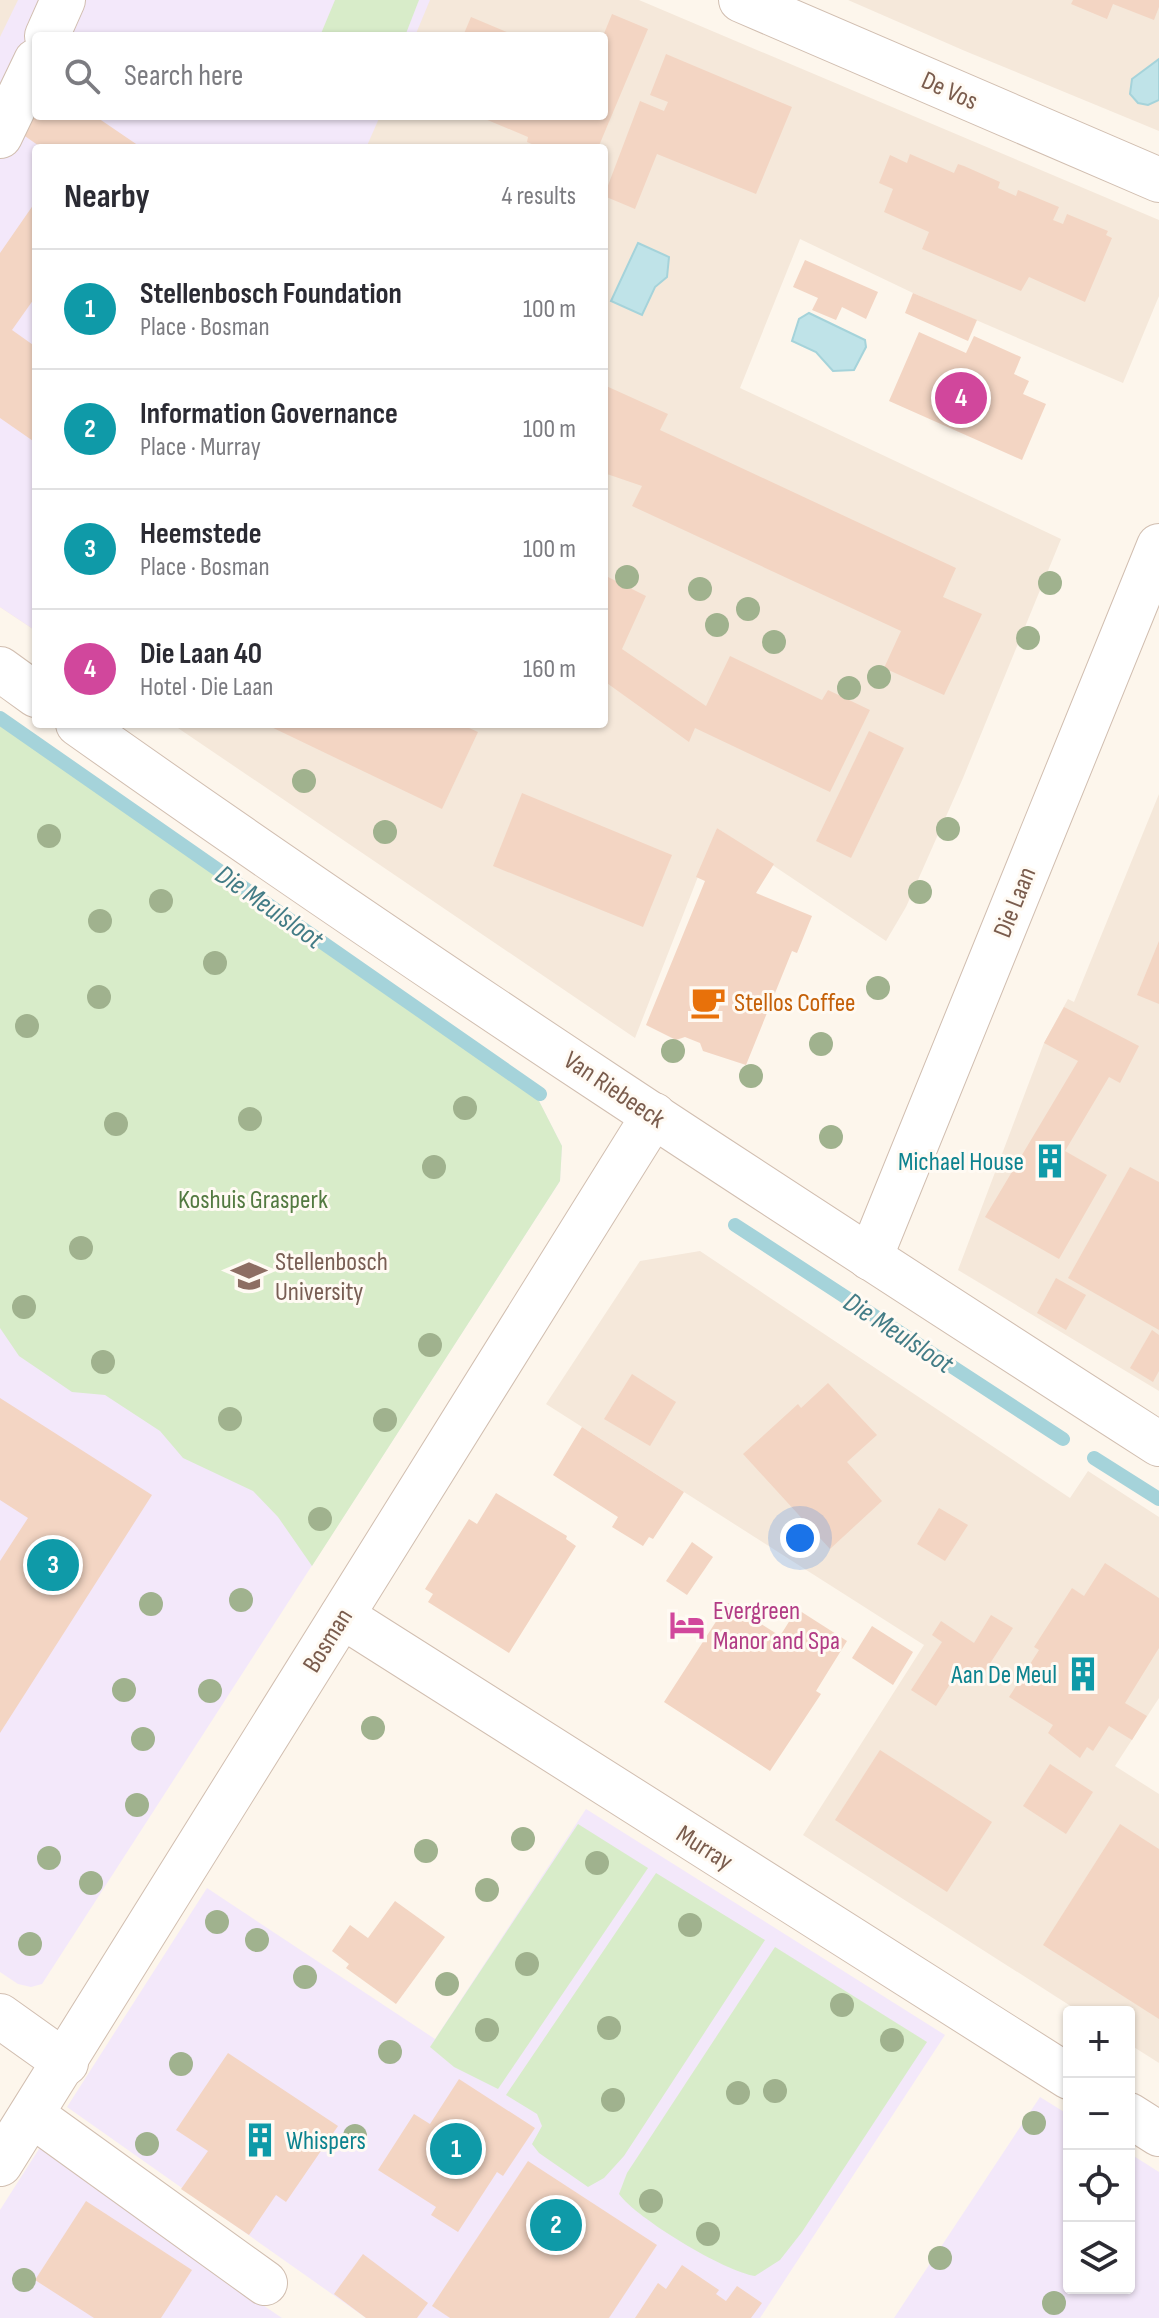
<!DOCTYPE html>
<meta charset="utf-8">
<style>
body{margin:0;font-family:"Sofia Sans Condensed",sans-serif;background:#f7f7f7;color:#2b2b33}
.controls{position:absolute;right:24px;bottom:24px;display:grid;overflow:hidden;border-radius:8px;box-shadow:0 2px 6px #0004}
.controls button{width:72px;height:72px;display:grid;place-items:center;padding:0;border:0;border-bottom:2px solid #e1e1e2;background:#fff;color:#2b2b33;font:40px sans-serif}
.you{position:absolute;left:800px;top:1538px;width:28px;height:28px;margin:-20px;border:6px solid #fff;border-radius:50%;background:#1a73e8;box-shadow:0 0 0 12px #1a73e833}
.badge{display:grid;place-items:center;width:52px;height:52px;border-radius:50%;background:#e76f51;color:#fff;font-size:26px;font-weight:700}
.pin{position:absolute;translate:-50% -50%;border:4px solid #fff;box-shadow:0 2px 8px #0006}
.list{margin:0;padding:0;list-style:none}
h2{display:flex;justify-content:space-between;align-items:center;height:104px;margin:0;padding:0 32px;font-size:34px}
h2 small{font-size:26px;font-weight:400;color:#7c7c81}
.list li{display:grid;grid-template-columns:52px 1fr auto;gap:24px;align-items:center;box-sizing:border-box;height:120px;padding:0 32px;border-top:2px solid #e1e1e2}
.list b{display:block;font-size:30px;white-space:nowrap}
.list p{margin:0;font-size:26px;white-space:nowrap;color:#7c7c81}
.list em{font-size:26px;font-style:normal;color:#7c7c81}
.icon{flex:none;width:44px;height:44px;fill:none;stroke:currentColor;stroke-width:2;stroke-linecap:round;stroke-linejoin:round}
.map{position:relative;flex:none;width:1159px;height:2318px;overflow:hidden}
.search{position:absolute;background:#fff;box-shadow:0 2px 6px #0004;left:32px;top:32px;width:576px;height:88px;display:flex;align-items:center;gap:20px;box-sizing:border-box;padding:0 28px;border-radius:8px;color:#7c7c81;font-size:30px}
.panel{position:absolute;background:#fff;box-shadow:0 2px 6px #0004;left:32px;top:144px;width:576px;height:584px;border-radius:8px}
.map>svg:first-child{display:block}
.residential{fill:#f5e8da;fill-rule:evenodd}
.education{fill:#f3e8fa}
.green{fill:#d8ecc9}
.water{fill:#bfe3e8;stroke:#a5d3da;stroke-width:2}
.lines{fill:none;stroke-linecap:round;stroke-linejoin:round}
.stream{stroke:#a5d3da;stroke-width:14}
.building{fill:#f3d5c3}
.minor-casing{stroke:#d1beb0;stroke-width:46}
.minor{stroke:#fff;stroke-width:44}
.tree{fill:#a0b28e}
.labels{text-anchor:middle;stroke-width:6;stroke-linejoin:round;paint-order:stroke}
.street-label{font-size:26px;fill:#7a5c4d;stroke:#fffaf3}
.food-label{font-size:26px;fill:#c56008;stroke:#fffaf3;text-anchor:start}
.culture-label{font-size:26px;fill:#0d838f;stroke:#fffaf3;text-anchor:end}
.park-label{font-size:26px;fill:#537a41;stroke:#fffaf3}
.education-label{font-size:26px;fill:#785e54;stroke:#fffaf3;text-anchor:start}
.hotel-label{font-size:26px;fill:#b23c85;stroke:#fffaf3;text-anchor:start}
.water-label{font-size:28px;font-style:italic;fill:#437c86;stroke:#fffaf3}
</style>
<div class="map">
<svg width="1159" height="2318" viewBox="0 0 1159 2318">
<rect width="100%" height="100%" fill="#fdf6ec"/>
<g class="residential">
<path d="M0 0H639L1159 220V296L1123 383 913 293 800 239 740 388 1061 539 963 778 906 907 886 941 717 828 635 1038 172 724H604V148H36V631L0 607ZM36 36H604V116H36Z"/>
<polygon points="848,0 1159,0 1159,131 965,51"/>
<polygon points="1159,794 1159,1391 958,1270 1044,1043 1068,999 1074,1002"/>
<polygon points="700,1251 1070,1498 1088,1471 1159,1517 1159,1698 1115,1766 1159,1794 1159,2063 1129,2044 1129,2012 1080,2012 803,1835 924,1645 546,1404 640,1261"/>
</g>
<g class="education">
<polygon points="18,0 430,0 415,36 36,36 36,116 380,116 366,148 36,148 36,631 0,607 0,37"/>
<polygon points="0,724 538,1099 562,1146 560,1181 42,1984 31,1987 18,1984 0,1972"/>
<polygon points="586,1809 945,2035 760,2318 366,2318 67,2107 207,1888 435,2039"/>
<polygon points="1040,2097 1069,2115 1069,2288 1129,2288 1129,2153 1159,2172 1159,2318 894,2318"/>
<polygon points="44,2141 238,2288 282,2318 0,2318 0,2210"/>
</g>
<g class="green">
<polygon points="335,0 419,0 405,36 320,36"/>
<polygon points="0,724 538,1099 562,1146 560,1181 312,1566 278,1517 253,1491 183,1458 160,1431 105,1395 72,1392 19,1356 0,1328"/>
<polygon points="578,1824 648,1868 498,2089 454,2067 430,2047"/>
<polygon points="656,1873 765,1940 624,2156 604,2178 588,2187 539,2153 532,2144 542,2126 537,2114 506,2095"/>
<path d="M775 1947 927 2042 802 2232 780 2260 755 2276C725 2272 636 2218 619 2194L627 2173Z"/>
</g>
<g class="water">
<polygon points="1159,59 1159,100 1148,105 1138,103 1130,94 1132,79"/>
<polygon points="638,243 669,257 667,277 655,287 642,315 611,301"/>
<polygon points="809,313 865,340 866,347 854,370 833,371 816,352 792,341 799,319"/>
</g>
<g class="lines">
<g class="stream">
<polyline points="0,718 540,1094"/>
<polyline points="735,1225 1063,1439"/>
<polyline points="1094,1458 1159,1499"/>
</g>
</g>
<g class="building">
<polygon points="1073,0 1159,0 1159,7 1154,20 1113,4 1107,19 1071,4"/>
<polygon points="612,14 648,29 598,148 541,148 527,142 528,137 478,116 604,116 603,36"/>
<polygon points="471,17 509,33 508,36 463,36"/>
<polygon points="666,54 792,107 756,194 657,154 635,209 604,196 640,101 664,111 668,102 650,95"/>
<polygon points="36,93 36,116 95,116 142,148 42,148 12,127"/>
<polygon points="910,154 954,173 958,164 964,166 1000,182 998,188 1016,196 1018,190 1059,207 1053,220 1063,224 1067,214 1108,231 1106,235 1112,238 1085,302 1029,277 1021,291 922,249 929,232 884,212 893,189 879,183 890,155 907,163"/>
<polygon points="36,201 36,296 12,330 36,347 36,443 0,418 0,253"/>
<polygon points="805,260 878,292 866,319 842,307 836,320 812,310 818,298 793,287"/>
<polygon points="913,293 977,320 968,341 905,313"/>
<polygon points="919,332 966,353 974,336 1021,357 1014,374 1029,381 1023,394 1046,404 1022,460 889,401"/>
<polygon points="604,385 668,414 660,430 956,568 943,597 982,614 944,695 884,668 901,631 632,506 642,486 604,473"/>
<polygon points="604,575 646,596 622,649 706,706 730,656 822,700 828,690 870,710 830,792 695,728 689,742 604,681"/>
<polygon points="265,724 460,724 478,732 442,809"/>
<polygon points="869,731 904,748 851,858 816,841"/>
<polygon points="522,793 672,855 643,927 493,866"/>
<polygon points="717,828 774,864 756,893 812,916 797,953 792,951 746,1065 703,1051 700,1043 685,1037 676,1040 646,1025 705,881 696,877"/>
<polygon points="1159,941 1159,1004 1137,995"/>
<polygon points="1064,1007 1139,1046 1120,1083 1109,1077 1065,1151 1107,1175 1059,1259 985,1217 1078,1061 1044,1043"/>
<polygon points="1130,1167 1159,1182 1159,1330 1068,1278"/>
<polygon points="1056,1278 1086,1295 1066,1330 1037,1313"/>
<polygon points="1152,1330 1159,1335 1159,1371 1153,1382 1130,1368"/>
<polygon points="632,1374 676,1402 650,1446 604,1419"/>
<polygon points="828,1383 877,1435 847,1462 882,1501 830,1549 743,1454 798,1404 801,1408"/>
<polygon points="0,1398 152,1495 0,1733 0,1561 28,1518 0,1500"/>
<polygon points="582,1427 684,1492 653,1539 649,1537 643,1546 612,1527 618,1517 553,1475"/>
<polygon points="496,1493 567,1536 566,1539 576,1546 509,1653 428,1602 433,1594 425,1589 469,1519 477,1524"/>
<polygon points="939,1508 968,1525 945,1561 917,1544"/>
<polygon points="692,1542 713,1557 687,1595 666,1581"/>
<polygon points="1105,1563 1159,1598 1159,1648 1125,1703 1147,1716 1132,1740 1109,1726 1093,1751 1087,1747 1080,1758 1048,1733 1053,1725 1009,1697 1039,1650 1034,1647 1072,1588 1084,1596"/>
<polygon points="728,1603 780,1636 797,1609 847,1641 816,1691 821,1694 770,1771 664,1702"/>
<polygon points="991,1615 1013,1628 978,1682 959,1670 936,1706 911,1690 942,1642 932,1635 941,1621 974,1643"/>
<polygon points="872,1626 913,1652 893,1685 852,1658"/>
<polygon points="880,1750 992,1822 947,1892 835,1820"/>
<polygon points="1050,1764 1093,1792 1066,1834 1023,1806"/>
<polygon points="1120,1824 1159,1849 1159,2019 1043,1945"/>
<polygon points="395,1901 445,1937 396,2004 346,1968 349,1964 332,1951 350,1925 368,1938"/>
<polygon points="228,2053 338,2126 286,2202 276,2195 249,2235 181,2189 208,2151 176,2130"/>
<polygon points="459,2079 535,2128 503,2176 497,2172 458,2232 431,2215 436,2207 378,2170 414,2114 430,2124"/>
<polygon points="528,2161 657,2245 609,2318 450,2318 432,2306"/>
<polygon points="86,2201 192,2270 161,2318 94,2318 35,2280"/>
<polygon points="363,2254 428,2303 417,2318 366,2318 334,2294"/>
<polygon points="682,2265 719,2290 716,2294 726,2301 737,2286 762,2303 751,2318 635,2318 658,2283 666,2289"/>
</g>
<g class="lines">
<g class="minor-casing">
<g id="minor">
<polyline points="741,0 1159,180"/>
<polyline points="47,36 63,0"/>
<polyline points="0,136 36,61"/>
<polyline points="0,669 36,695"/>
<path d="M78 724C431 974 795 1210 1159 1444"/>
<polyline points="870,1258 1159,546"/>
<polyline points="342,1616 1069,2077"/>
<polyline points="0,2016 66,2063"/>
<polyline points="32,2115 265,2283"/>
<polyline points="1129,2115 1159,2134"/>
<polyline points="0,2164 654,1115"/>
</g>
</g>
<use href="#minor" class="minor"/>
</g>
<g class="tree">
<circle cx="627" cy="577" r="12"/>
<circle cx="1050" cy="583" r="12"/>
<circle cx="700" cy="589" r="12"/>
<circle cx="748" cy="609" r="12"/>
<circle cx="717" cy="625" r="12"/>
<circle cx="1028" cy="638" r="12"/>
<circle cx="774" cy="642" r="12"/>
<circle cx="879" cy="677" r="12"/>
<circle cx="849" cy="688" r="12"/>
<circle cx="304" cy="781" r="12"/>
<circle cx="948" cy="829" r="12"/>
<circle cx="385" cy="832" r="12"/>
<circle cx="49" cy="836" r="12"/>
<circle cx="920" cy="892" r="12"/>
<circle cx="161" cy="901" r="12"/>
<circle cx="100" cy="921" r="12"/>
<circle cx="215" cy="963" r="12"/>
<circle cx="878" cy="988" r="12"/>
<circle cx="99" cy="997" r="12"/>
<circle cx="27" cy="1026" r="12"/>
<circle cx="821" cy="1044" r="12"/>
<circle cx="673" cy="1051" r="12"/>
<circle cx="751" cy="1076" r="12"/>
<circle cx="465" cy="1108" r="12"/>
<circle cx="250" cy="1119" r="12"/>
<circle cx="116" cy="1124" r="12"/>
<circle cx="831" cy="1137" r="12"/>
<circle cx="434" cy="1167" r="12"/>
<circle cx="81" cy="1248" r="12"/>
<circle cx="24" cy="1307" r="12"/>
<circle cx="430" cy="1345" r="12"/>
<circle cx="103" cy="1362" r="12"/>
<circle cx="230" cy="1419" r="12"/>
<circle cx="385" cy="1420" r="12"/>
<circle cx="320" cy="1519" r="12"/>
<circle cx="241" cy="1600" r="12"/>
<circle cx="151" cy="1604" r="12"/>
<circle cx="124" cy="1690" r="12"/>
<circle cx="210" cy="1691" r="12"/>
<circle cx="373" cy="1728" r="12"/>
<circle cx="143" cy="1739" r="12"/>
<circle cx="137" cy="1805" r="12"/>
<circle cx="523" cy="1839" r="12"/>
<circle cx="426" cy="1851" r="12"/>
<circle cx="49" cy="1858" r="12"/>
<circle cx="597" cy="1863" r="12"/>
<circle cx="91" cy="1883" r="12"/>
<circle cx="487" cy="1890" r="12"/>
<circle cx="217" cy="1922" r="12"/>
<circle cx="690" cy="1925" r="12"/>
<circle cx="257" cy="1940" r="12"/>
<circle cx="30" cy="1944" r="12"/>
<circle cx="527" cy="1964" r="12"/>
<circle cx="305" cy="1977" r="12"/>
<circle cx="447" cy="1984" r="12"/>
<circle cx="842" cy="2005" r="12"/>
<circle cx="609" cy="2028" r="12"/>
<circle cx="487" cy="2030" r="12"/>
<circle cx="892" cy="2040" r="12"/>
<circle cx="390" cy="2052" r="12"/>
<circle cx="181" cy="2064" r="12"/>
<circle cx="775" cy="2091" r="12"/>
<circle cx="738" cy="2093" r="12"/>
<circle cx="613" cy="2100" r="12"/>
<circle cx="1034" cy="2123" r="12"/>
<circle cx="355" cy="2136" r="12"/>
<circle cx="147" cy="2144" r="12"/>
<circle cx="651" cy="2201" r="12"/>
<circle cx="708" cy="2234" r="12"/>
<circle cx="940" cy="2258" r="12"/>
<circle cx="24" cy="2280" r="12"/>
<circle cx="1054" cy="2303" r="12"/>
</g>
<defs>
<g id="cafe-bare" transform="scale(2.76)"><path d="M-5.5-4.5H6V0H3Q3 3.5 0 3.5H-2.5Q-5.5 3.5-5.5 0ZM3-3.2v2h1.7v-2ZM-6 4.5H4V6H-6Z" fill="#e8710a" stroke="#fffaf3" stroke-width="2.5" paint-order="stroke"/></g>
<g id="building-bare" transform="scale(2.76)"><path d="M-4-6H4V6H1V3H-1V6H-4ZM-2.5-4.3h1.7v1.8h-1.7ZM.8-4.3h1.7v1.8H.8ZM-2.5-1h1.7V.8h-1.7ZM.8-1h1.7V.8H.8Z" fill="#0f9aa8" stroke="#fffaf3" stroke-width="2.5" paint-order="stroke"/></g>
<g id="university-bare" transform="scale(2.76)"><path d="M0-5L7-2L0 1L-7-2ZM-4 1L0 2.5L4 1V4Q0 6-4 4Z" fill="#8d6e63" stroke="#fffaf3" stroke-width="2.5" paint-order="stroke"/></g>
<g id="hotel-bare" transform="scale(2.76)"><path d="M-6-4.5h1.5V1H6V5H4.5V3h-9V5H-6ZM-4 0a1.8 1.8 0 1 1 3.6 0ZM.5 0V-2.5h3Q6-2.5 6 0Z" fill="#d1479c" stroke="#fffaf3" stroke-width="2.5" paint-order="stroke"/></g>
</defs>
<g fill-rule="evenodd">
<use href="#cafe-bare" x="708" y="1002"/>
<use href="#building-bare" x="1050" y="1161"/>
<use href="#university-bare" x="249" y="1276"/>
<use href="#hotel-bare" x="687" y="1625"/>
<use href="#building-bare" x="1083" y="1674"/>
<use href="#building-bare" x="260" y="2140"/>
</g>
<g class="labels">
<g class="street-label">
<text transform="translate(950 90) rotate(24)" y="9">De Vos</text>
<text transform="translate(1014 902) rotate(-68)" y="9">Die Laan</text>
<text transform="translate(615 1089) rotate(34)" y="9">Van Riebeeck</text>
<text transform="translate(327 1640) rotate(-58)" y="9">Bosman</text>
<text transform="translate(705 1847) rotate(32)" y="9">Murray</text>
</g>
<g class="food-label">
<text x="734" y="1011">Stellos Coffee</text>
</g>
<g class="culture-label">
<text x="1024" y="1170">Michael House</text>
<text x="1057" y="1683">Aan De Meul</text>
<text x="286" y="2149" text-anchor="start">Whispers</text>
</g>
<g class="park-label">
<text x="253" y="1208">Koshuis Grasperk</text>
</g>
<g class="education-label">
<text x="275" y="1270">Stellenbosch<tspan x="275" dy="30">University</tspan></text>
</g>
<g class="hotel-label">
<text x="713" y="1619">Evergreen<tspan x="713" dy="30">Manor and Spa</tspan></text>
</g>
<g class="water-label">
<text transform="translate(270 906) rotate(35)" y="10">Die Meulsloot</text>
<text transform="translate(899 1332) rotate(33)" y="10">Die Meulsloot</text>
</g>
</g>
</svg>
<div class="controls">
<button>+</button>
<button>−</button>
<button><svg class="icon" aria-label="locate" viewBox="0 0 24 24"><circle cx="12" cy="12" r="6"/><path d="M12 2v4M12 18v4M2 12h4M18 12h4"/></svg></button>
<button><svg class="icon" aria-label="layers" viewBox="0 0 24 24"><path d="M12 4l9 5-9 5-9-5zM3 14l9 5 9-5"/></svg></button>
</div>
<div class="you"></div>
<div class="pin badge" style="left:456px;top:2149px;background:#0f9aa8">1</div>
<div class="pin badge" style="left:556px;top:2225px;background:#0f9aa8">2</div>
<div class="pin badge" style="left:53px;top:1565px;background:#0f9aa8">3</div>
<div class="pin badge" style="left:961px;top:398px;background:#d1479c">4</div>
<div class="search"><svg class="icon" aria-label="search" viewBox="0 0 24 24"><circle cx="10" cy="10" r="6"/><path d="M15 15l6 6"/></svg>Search here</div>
<section class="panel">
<h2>Nearby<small>4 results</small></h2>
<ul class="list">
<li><span class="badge" style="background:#0f9aa8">1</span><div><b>Stellenbosch Foundation</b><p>Place · Bosman</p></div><em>100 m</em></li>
<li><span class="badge" style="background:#0f9aa8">2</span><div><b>Information Governance</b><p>Place · Murray</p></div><em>100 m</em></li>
<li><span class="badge" style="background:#0f9aa8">3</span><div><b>Heemstede</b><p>Place · Bosman</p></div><em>100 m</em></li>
<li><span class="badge" style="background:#d1479c">4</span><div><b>Die Laan 40</b><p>Hotel · Die Laan</p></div><em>160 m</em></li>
</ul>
</section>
</div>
